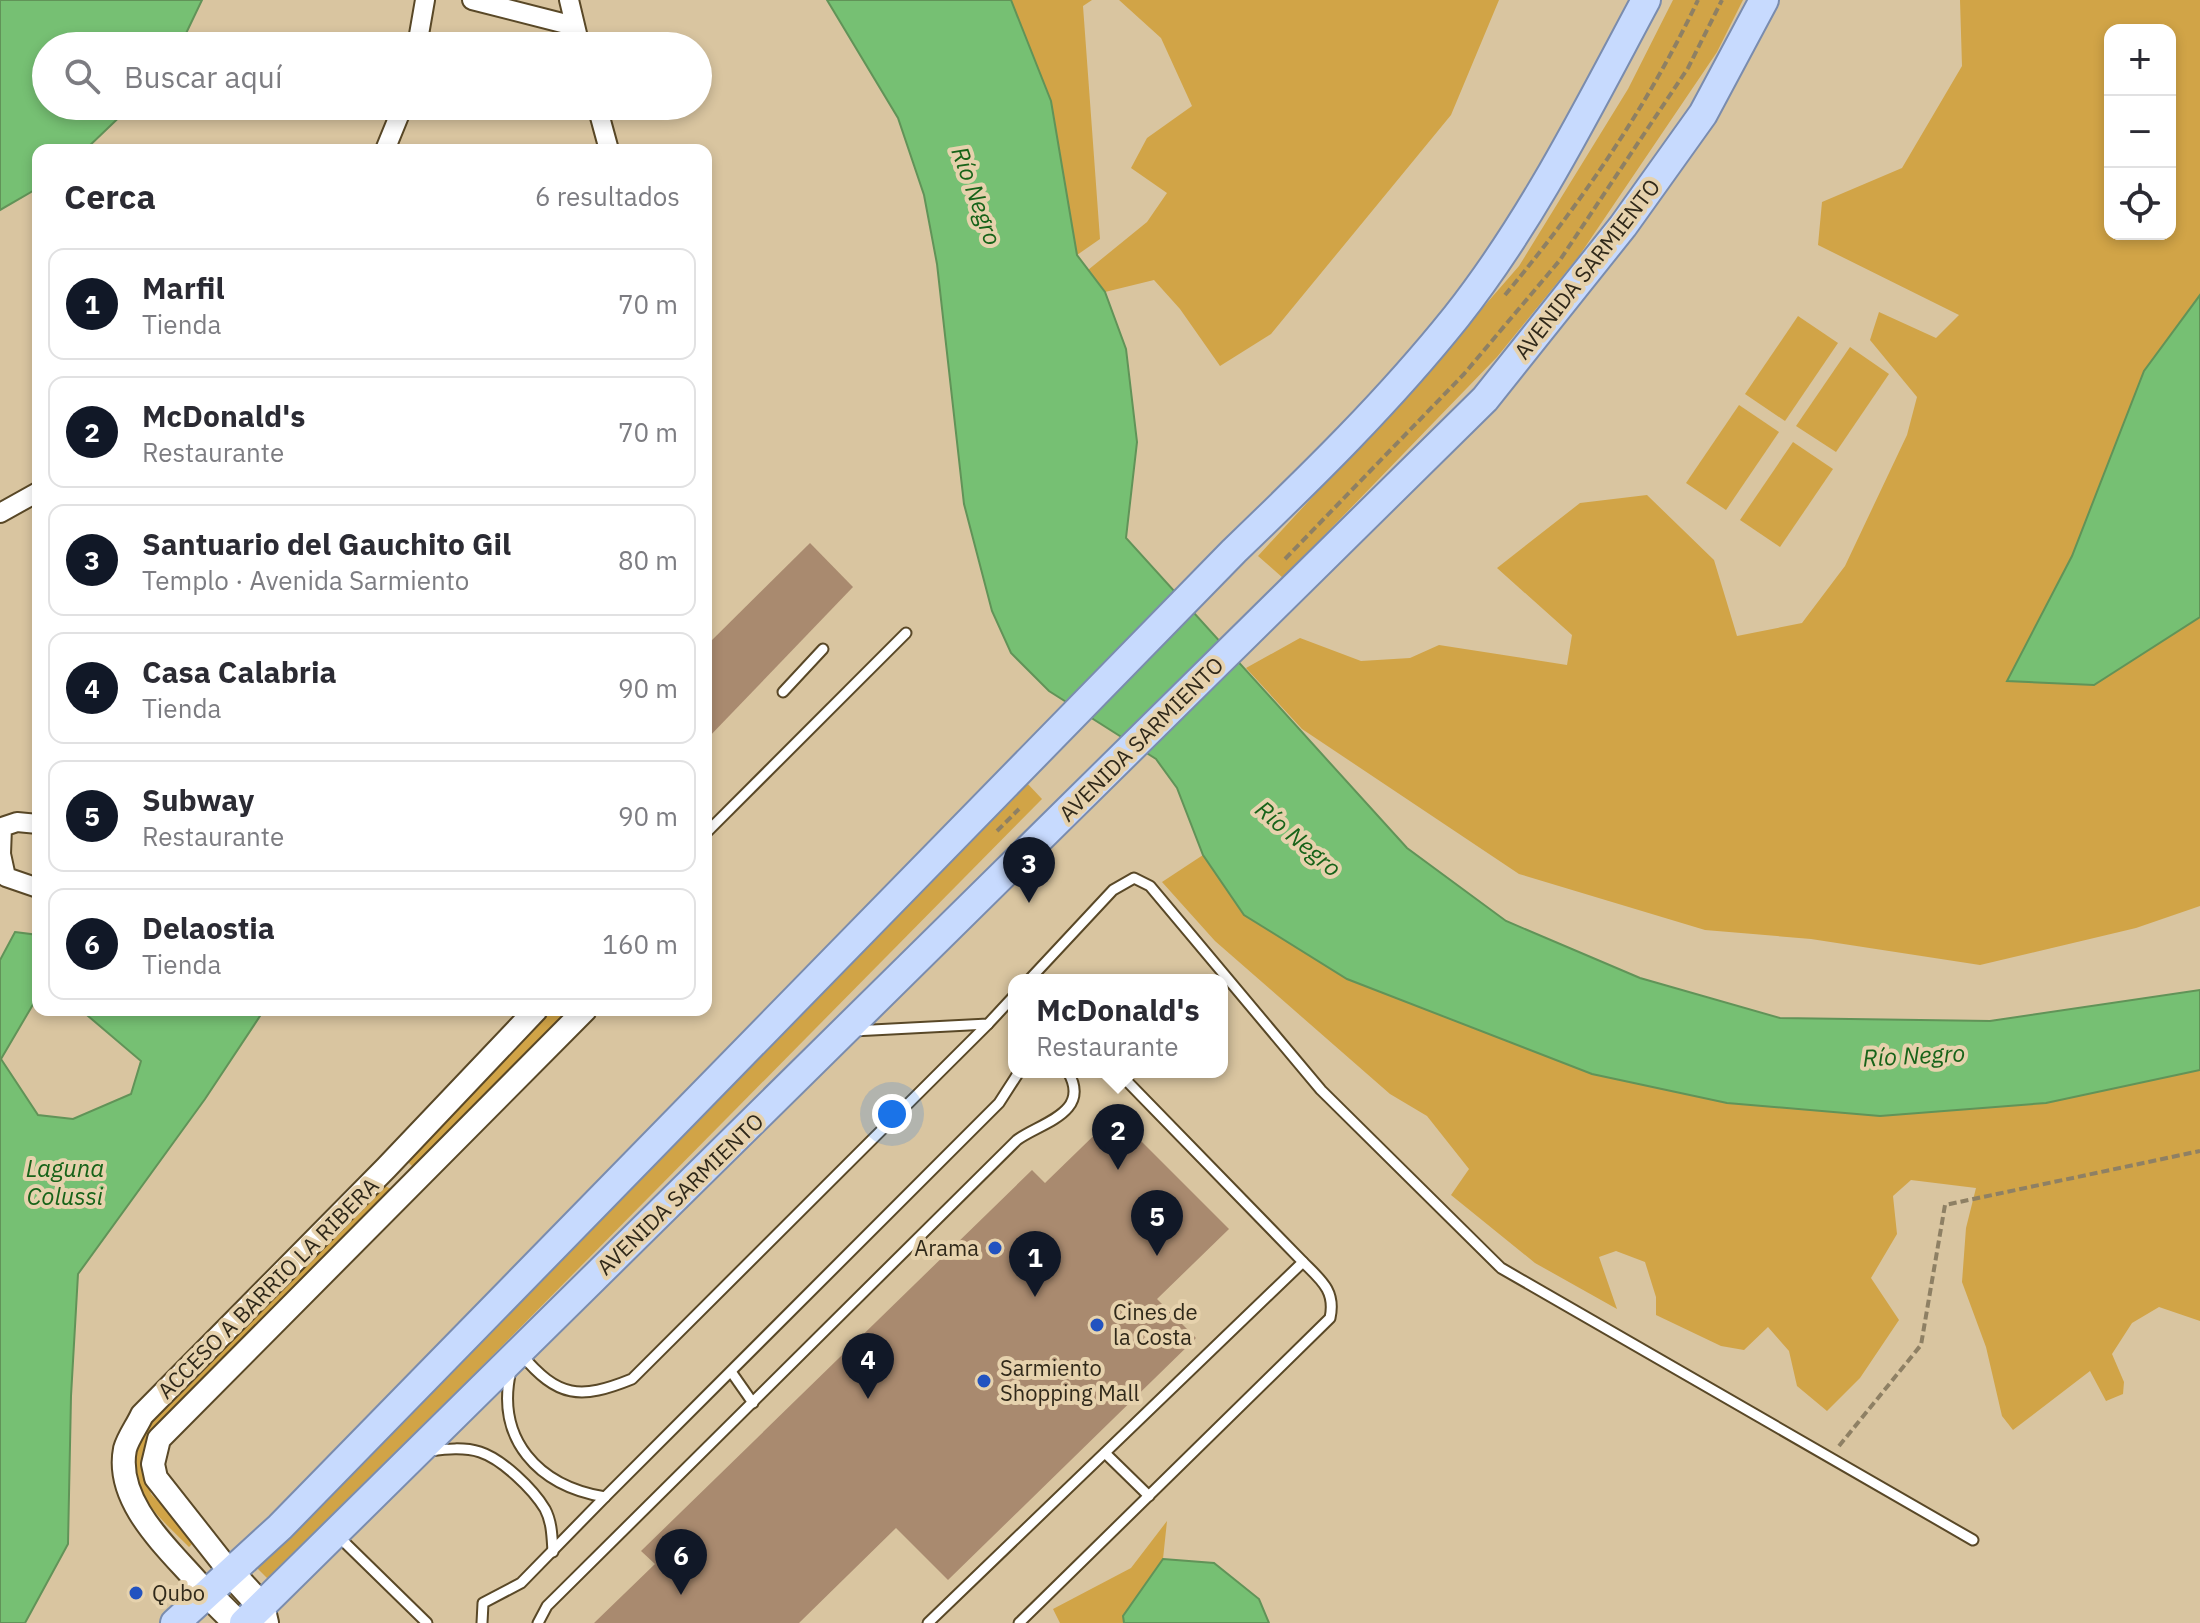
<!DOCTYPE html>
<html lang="es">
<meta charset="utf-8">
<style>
body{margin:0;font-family:"IBM Plex Sans",sans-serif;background:#f2f2f3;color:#2b2b33}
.controls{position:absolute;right:24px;top:24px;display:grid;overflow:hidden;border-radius:16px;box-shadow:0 4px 12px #0003}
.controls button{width:72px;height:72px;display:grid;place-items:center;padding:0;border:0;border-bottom:2px solid #e1e1e2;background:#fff;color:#2b2b33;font:40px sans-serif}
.you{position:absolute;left:892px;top:1114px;width:28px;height:28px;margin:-20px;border:6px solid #fff;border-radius:50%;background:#1a73e8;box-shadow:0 0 0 12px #1a73e833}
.badge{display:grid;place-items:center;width:52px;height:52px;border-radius:50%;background:#111827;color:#fff;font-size:26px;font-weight:700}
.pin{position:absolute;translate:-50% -66px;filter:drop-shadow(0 2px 4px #0008)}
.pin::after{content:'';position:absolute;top:42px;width:28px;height:24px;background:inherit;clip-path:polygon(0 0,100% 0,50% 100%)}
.popup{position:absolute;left:1008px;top:974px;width:220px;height:104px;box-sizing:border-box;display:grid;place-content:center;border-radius:16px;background:#fff;filter:drop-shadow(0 2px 6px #0005);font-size:26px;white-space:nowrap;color:#7c7c81}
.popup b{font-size:30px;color:#2b2b33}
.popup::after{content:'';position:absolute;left:50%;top:100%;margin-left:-16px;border:16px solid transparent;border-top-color:#fff}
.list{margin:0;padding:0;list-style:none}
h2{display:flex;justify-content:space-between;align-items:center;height:104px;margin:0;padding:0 32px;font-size:34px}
h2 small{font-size:26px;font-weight:400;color:#7c7c81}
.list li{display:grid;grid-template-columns:52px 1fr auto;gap:24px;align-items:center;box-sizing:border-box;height:112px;margin:0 16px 16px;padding:0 16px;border:2px solid #e1e1e2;border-radius:16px}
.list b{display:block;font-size:30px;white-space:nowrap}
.list p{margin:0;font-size:26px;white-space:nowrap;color:#7c7c81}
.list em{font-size:26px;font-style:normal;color:#7c7c81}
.icon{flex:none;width:44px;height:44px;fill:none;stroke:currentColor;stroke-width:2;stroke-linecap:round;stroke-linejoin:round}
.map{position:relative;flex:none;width:2200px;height:1623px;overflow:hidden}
.search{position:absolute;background:#fff;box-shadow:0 4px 12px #0003;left:32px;top:32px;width:680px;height:88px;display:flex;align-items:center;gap:20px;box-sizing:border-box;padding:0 28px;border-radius:44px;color:#7c7c81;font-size:30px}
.panel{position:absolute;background:#fff;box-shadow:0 4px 12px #0003;left:32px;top:144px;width:680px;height:872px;border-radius:16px}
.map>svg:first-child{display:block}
.green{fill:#d1a447;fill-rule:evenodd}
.water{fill:#76c073;stroke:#619358;stroke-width:2}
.building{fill:#a98a6f}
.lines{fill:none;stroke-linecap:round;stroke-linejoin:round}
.service-casing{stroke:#594827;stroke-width:13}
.minor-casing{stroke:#594827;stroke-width:22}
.tertiary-casing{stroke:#594827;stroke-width:26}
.secondary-casing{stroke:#594827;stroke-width:30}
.primary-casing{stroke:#7a8cae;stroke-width:32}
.path{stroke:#8e8064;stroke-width:4;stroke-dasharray:8 4;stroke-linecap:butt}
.service{stroke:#fff;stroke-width:9}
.minor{stroke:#fff;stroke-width:18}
.tertiary{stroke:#fff;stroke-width:22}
.secondary{stroke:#fff;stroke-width:26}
.primary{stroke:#c7dafe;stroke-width:28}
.poi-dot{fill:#2253c0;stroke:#e6d2ad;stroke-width:3}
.labels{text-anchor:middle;stroke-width:8;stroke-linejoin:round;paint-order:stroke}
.street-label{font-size:22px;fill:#30291a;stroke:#e6d2ad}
.poi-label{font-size:22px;fill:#30291a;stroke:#e6d2ad;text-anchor:start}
.water-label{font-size:24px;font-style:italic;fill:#176319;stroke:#e6d2ad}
</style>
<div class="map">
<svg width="2200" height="1623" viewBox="0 0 2200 1623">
<rect width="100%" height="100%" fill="#d9c5a0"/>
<g class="green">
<polygon points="1011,0 1092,0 1083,6 1100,239 1077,255 1051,101"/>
<polygon points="1119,0 1499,0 1451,115 1271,334 1220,366 1180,309 1154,280 1105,292 1088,270 1147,222 1167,193 1131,168 1147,138 1192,106 1161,38"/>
<polygon points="1673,0 1743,0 1717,52 1579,256 1497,357 1283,578 1258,556 1413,388 1519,266 1628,89"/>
<path d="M1960 0H2200V906L2136 928 1980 965 1811 939 1705 930 1519 874 1302 729 1246 668 1300 638 1361 661 1410 658 1439 645 1567 665 1572 635 1497 568 1580 503 1647 495 1714 560 1737 636 1802 623 1845 566 1907 435 1917 397 1870 340 1879 312 1936 338 1959 315 1818 245 1822 202 1902 168 1962 66ZM2110 30H2170V234H2110Z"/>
<polygon points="1798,316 1838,343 1785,421 1745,394"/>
<polygon points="1850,347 1889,374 1836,452 1796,426"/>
<polygon points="1739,405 1779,432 1726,510 1686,483"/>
<polygon points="1793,442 1833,469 1780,547 1740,520"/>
<polygon points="1026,782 1042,799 270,1581 254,1565"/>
<polygon points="1203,855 1244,915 1727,1103 1880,1116 2046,1103 2200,1070 2200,1321 2159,1307 2132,1323 2112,1354 2124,1382 2123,1394 2106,1401 2090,1371 2013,1430 2002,1416 1986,1347 1962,1282 1966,1228 1976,1188 1911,1180 1893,1196 1897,1234 1871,1278 1899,1320 1860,1378 1827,1411 1797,1386 1789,1351 1768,1327 1744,1350 1721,1346 1656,1315 1656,1297 1645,1262 1616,1251 1599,1257 1617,1309 1535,1263 1451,1195 1469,1169 1427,1116 1390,1094 1215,941 1162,882"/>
<polygon points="549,1010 576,1010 417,1171 408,1162"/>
<path d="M385 1186 395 1191 146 1470 151 1494 196 1540 189 1547C151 1509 118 1484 145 1427Z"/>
<polygon points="1167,1521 1163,1559 1123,1616 1124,1623 1060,1623 1053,1609 1131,1568"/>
</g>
<g class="water">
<polygon points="0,0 202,0 180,46 46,46 46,106 131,106 85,150 38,150 38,188 0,210"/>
<polygon points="827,0 1011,0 1051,101 1077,255 1105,292 1126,349 1137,442 1126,538 1407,848 1506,921 1640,978 1780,1018 1990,1021 2200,990 2200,1070 2046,1103 1880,1116 1727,1103 1592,1074 1347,979 1244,915 1203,855 1177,788 1156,759 1049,691 1011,653 992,611 964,504 937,264 924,195 898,118"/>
<polygon points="2200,295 2200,617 2094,685 2007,681 2072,556 2144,371"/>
<polygon points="15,932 38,935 38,996 1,1059 38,1115 73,1119 131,1094 141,1061 81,1010 264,1010 205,1099 78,1274 71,1396 68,1544 25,1623 0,1623 0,960"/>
<polygon points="1163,1559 1214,1563 1259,1599 1269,1623 1124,1623 1123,1616"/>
</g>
<g class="building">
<polygon points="810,543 853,587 706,740 706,646"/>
<polygon points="1115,1115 1229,1229 1157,1299 1196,1338 948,1580 896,1528 799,1623 594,1623 655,1564 641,1551 1032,1170 1045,1183"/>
</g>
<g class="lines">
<g class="service-casing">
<g id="service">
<polyline points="783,692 823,649"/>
<polyline points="706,833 906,633"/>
<polyline points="1029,980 1113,890 1134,878 1150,886 1321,1090 1501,1268 1973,1540"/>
<polyline points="853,1031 988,1024 1014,996"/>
<path d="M521 1354C558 1398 580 1400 632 1379L988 1024"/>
<path d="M511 1370C495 1439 538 1486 605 1497L999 1103 1019 1072"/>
<polyline points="732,1373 753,1403"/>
<path d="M430 1451C446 1449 464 1447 480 1452 502 1459 533 1489 545 1509 552 1522 552 1537 553 1552"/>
<polyline points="1105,1453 1149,1496"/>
<polyline points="337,1535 427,1623"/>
<polyline points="482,1623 483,1603 521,1583 605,1497"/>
<path d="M538 1623 547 1606 1017 1140C1040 1123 1092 1113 1068 1072"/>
<polyline points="928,1623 1303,1262 1118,1072"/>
<path d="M1019 1623 1330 1318C1336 1291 1321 1280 1303 1262"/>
</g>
</g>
<g class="minor-casing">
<g id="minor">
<polyline points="472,0 574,26"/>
<polyline points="569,0 580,46"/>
<polyline points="417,46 425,0"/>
<polyline points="597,106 609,150"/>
<polyline points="385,150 403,106"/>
<polyline points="0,513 38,492"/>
<polyline points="38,824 17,822 2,827 1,854 6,877 38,888"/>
</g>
</g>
<g class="tertiary-casing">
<g id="tertiary">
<polyline points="230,1572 156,1478 153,1464 159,1439 585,1010"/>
<path d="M206 1592C174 1553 114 1505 125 1449 128 1438 137 1426 142 1415L386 1168 536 1010"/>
</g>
</g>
<g class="secondary-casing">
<g id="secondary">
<polyline points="230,1572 261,1606 265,1623"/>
<polyline points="206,1592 237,1623"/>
</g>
</g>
<g class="primary-casing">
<g id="primary">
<path d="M175 1623 280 1527 1234 551C1312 476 1388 402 1456 317 1532 221 1588 108 1646 0"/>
<polyline points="244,1623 1485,399 1623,226 1703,114 1764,0"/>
</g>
</g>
<g class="path">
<path d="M1505 295C1580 205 1648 106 1698 0"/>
<polyline points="1285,559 1464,374 1560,260 1688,68 1722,0"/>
<polyline points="997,831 1019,809"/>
<polyline points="1839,1446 1921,1345 1945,1205 2200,1151"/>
</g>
<use href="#service" class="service"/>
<use href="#minor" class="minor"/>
<use href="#tertiary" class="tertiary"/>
<use href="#secondary" class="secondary"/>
<use href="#primary" class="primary"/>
</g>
<g class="poi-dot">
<circle cx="995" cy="1248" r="8"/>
<circle cx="1097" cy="1325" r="8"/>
<circle cx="984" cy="1381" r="8"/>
<circle cx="136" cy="1593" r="8"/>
</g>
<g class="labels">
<g class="street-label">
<text transform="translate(1587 269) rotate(-52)" y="8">AVENIDA SARMIENTO</text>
<text transform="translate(1141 739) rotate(-45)" y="8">AVENIDA SARMIENTO</text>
<text transform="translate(680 1194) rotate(-44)" y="8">AVENIDA SARMIENTO</text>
<text transform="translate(268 1288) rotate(-45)" y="8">ACCESO A BARRIO LA RIBERA</text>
</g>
<g class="poi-label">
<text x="979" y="1256" text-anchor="end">Arama</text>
<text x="1113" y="1320">Cines de<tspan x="1113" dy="25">la Costa</tspan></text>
<text x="1000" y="1376">Sarmiento<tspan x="1000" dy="25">Shopping Mall</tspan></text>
<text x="152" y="1601">Qubo</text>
</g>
<g class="water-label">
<text transform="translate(976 196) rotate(70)" y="8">Río Negro</text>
<text transform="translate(1298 839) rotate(40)" y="8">Río Negro</text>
<text transform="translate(1914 1056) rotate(-3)" y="8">Río Negro</text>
<text x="65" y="1177">Laguna<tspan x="65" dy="28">Colussi</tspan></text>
</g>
</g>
</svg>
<div class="controls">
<button>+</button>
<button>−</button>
<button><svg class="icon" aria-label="locate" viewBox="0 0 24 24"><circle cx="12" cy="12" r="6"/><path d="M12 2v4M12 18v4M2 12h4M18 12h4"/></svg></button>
</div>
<div class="you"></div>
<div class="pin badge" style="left:1035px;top:1297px">1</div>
<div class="pin badge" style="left:1118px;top:1170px">2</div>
<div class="popup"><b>McDonald's</b>Restaurante</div>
<div class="pin badge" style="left:1029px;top:903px">3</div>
<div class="pin badge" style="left:868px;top:1399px">4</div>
<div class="pin badge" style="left:1157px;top:1256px">5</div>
<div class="pin badge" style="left:681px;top:1595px">6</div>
<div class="search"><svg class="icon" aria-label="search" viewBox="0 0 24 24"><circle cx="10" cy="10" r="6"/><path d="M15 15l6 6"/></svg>Buscar aquí</div>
<section class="panel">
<h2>Cerca<small>6 resultados</small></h2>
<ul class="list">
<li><span class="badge">1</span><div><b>Marfil</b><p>Tienda</p></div><em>70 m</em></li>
<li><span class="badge">2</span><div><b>McDonald's</b><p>Restaurante</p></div><em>70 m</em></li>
<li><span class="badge">3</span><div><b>Santuario del Gauchito Gil</b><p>Templo · Avenida Sarmiento</p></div><em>80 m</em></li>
<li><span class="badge">4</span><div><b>Casa Calabria</b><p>Tienda</p></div><em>90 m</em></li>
<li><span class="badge">5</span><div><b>Subway</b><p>Restaurante</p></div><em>90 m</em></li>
<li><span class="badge">6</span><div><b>Delaostia</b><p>Tienda</p></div><em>160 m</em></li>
</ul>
</section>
</div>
